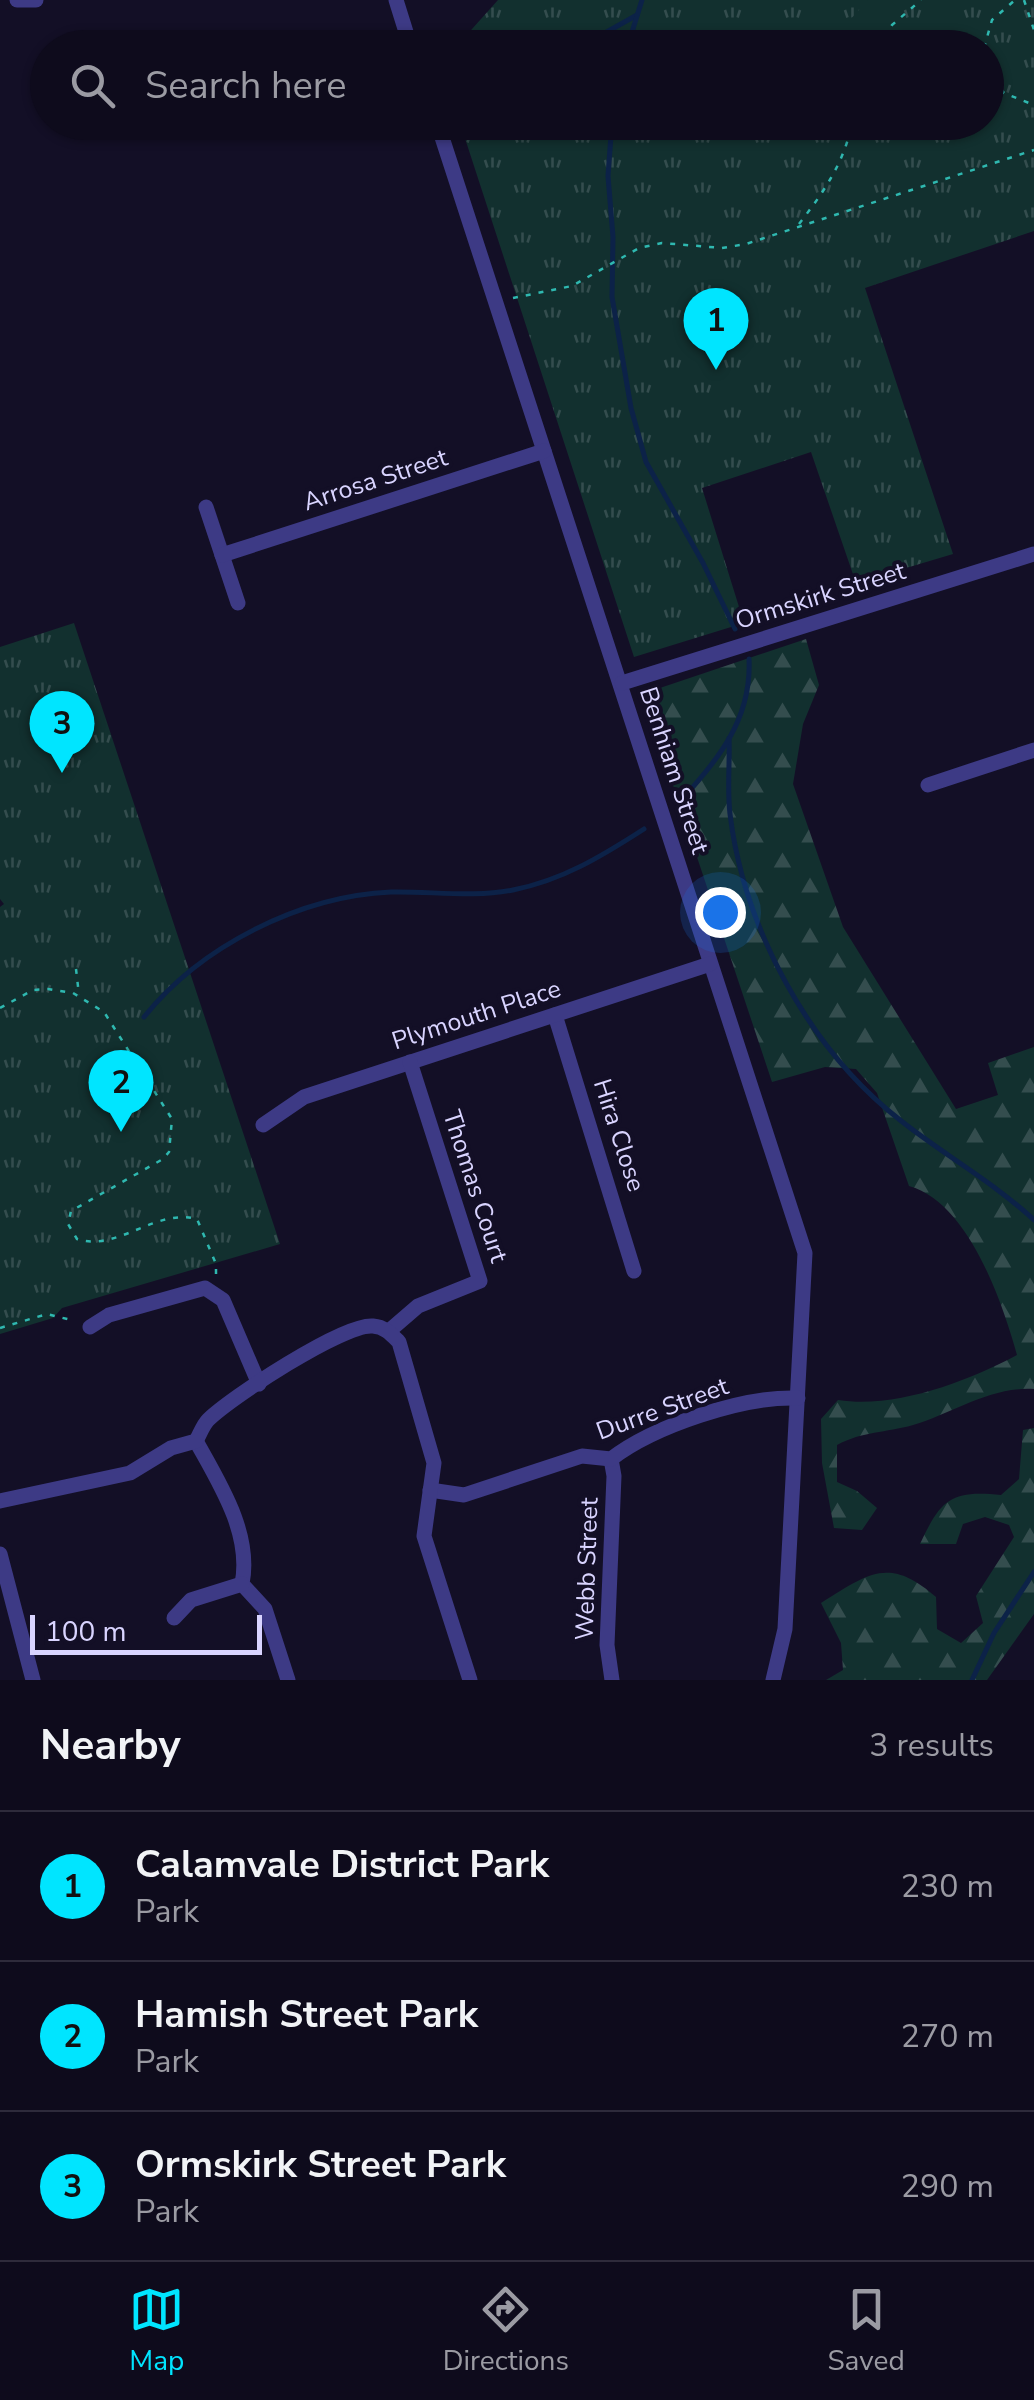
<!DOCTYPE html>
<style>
body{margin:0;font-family:"Nunito Sans",sans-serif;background:#171425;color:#f1f3f6}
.scale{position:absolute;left:30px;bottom:25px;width:232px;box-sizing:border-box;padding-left:10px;border:5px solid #d9d4ff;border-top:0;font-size:28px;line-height:35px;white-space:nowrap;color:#d9d4ff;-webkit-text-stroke:8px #130f26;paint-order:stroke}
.you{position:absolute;left:720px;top:912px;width:35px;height:35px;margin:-25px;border:8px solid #fff;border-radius:50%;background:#1a73e8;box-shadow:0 0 0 15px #1a73e833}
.badge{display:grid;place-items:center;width:65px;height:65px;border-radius:50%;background:#00e5ff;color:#111;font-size:32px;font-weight:700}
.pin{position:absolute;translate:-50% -82px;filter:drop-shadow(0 2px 5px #0008)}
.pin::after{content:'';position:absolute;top:52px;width:35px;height:30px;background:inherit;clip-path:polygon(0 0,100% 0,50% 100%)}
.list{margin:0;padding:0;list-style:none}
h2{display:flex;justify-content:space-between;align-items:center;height:130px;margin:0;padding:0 40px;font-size:42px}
h2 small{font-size:32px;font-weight:400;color:#9b9ba3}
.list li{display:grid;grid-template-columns:65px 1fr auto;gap:30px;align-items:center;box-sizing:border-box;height:150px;padding:0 40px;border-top:2px solid #2e2b3b}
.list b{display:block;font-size:38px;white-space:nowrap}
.list p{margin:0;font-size:32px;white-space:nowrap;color:#9b9ba3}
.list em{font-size:32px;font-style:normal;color:#9b9ba3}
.icon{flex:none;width:55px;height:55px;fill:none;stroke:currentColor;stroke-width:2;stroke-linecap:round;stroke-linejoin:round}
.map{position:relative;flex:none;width:1034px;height:1680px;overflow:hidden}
.search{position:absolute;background:#0e0b1c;box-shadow:0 2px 8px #0004;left:30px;right:30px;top:30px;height:110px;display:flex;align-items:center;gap:25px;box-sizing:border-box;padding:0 35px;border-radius:55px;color:#9b9ba3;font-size:38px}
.sheet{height:580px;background:#0e0b1c}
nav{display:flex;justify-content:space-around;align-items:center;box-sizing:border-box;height:140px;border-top:2px solid #2e2b3b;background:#0e0b1c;font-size:28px;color:#9b9ba3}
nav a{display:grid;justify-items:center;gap:5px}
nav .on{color:#00e5ff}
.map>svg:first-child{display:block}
.grass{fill:url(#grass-tufts)}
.forest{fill:url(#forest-firs)}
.pitch{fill:#12302f}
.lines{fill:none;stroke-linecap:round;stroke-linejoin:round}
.stream{stroke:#0c2248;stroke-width:5}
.path{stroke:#2fb8b0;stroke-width:2.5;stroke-dasharray:5 8;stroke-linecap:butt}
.street{stroke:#3d3a85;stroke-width:15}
.labels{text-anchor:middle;stroke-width:8;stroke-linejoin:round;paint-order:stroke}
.street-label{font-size:25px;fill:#d9d4ff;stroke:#130f26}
</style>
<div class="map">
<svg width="1034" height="1680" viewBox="0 0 1034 1680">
<defs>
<pattern id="grass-tufts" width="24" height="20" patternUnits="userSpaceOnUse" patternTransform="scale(2.5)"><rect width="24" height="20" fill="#12302f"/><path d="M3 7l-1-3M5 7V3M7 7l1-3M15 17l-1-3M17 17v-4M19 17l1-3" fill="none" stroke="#344d4e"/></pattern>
<pattern id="forest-firs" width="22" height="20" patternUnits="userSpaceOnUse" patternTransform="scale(2.5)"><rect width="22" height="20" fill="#12302f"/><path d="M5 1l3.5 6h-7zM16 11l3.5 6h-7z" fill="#344d4e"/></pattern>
</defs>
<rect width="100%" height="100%" fill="#130f26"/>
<g class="grass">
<polygon points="498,0 1034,0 1034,231 865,288 953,554 856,583 811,452 702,488 744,623 634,657 460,123 986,122 986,48 455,48"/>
<polygon points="74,623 280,1244 62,1308 53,1318 0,1334 0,907 4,904 0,899 0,647"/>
</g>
<g class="forest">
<path d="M806 639 819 685 803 724 793 784 843 927 956 1109 998 1095 988 1063 1034 1047V1389C991 1386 953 1413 913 1425 885 1433 863 1431 837 1445V1482L857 1491 877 1508 862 1530 834 1528 822 1463 821 1419 838 1400C895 1409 966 1382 1017 1355 1002 1301 968 1202 909 1186L877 1093 856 1069 825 1067 772 1082 648 710 654 690Z"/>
<path d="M1034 1428V1614L987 1680H826L843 1670 841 1643 821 1603C869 1573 889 1556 936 1597L937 1629 961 1643 983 1623 976 1596 1014 1537 1009 1525 985 1517 963 1524 956 1544H920C941 1499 951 1490 1001 1495L1019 1479 1023 1430Z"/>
</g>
<polygon class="pitch" points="868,0 890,0 899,9 858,47 840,31"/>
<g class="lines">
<g class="stream">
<polyline points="578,48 637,15"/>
<polyline points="627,48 642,0"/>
<polyline points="612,122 608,176 613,237 612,297 631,408 646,462 703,563 735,629"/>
<path d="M729 738C730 763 727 789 730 814 744 928 809 1049 900 1120 944 1155 992 1181 1034 1220"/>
<path d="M678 804C717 760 752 721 749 659"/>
<path d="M144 1017C201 946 300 896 391 892 430 891 474 898 513 890 563 880 602 856 644 829"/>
<polyline points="972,1680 994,1633 1034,1572"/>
</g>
<g class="path">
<polyline points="1024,0 1034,30"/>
<polyline points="878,48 892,25 921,0"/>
<polyline points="984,48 992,20 1015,0"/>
<polyline points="986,68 1004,93 1034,105"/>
<path d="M799 224C823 193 845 162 852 122"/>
<polyline points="513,298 572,286 639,248 662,243 722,248 746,244 1034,150"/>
<polyline points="76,969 79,995"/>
<path d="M0 1008 33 990 48 989 73 993 104 1012 172 1119 169 1152 163 1159 71 1211 68 1224 77 1239C118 1252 155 1208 197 1219L216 1264V1275"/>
<polyline points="0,1328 47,1314 75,1321"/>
</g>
<g class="street">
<polyline points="17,0 36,0"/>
<polyline points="396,0 411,48"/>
<polyline points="437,122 805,1253 785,1629 773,1680"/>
<polyline points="206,507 238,603"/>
<polyline points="222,555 544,451"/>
<polyline points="622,683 1034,554"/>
<polyline points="928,785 1034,750"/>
<polyline points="555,1015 634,1271"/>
<polyline points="263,1125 304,1097 710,964"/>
<polyline points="90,1327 109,1315 205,1288 223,1300 259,1384"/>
<polyline points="389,1331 418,1306 480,1281 410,1062"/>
<path d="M196 1441C220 1484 252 1534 242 1584L265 1609 288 1680"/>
<polyline points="611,1459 614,1476 607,1645 612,1680"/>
<path d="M430 1490 464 1495 582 1456 611 1459C654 1426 743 1396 798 1398"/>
<path d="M0 1501 130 1473 171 1448 196 1441C200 1434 203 1425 208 1420 230 1398 344 1323 373 1326 385 1327 391 1334 399 1342L434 1463 424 1536 470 1680"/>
<polyline points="0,1554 33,1680"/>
<polyline points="174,1618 191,1600 242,1584"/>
</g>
</g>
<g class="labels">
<g class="street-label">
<text transform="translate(375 479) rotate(-18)" y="9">Arrosa Street</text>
<text transform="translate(820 595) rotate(-17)" y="9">Ormskirk Street</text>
<text transform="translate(675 770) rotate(72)" y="9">Benhiam Street</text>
<text transform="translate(476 1014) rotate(-18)" y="9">Plymouth Place</text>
<text transform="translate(620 1135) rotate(72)" y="9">Hira Close</text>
<text transform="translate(476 1186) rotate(72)" y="9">Thomas Court</text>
<text transform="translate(662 1408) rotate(-20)" y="9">Durre Street</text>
<text transform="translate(586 1569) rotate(-88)" y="9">Webb Street</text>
</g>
</g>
</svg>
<div class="scale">100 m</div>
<div class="you"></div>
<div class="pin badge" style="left:716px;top:370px">1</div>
<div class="pin badge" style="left:121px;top:1132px">2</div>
<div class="pin badge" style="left:62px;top:773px">3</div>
<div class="search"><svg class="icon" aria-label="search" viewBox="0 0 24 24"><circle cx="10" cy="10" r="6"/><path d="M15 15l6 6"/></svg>Search here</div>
</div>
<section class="sheet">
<h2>Nearby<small>3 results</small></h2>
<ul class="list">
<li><span class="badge">1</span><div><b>Calamvale District Park</b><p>Park</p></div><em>230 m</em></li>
<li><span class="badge">2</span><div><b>Hamish Street Park</b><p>Park</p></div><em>270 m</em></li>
<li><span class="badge">3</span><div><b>Ormskirk Street Park</b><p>Park</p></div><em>290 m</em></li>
</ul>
</section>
<nav>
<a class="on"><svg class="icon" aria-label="map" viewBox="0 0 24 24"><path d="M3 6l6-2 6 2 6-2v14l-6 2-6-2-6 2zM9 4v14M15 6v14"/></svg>Map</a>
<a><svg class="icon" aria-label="directions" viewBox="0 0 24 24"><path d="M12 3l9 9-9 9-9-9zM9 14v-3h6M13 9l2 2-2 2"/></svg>Directions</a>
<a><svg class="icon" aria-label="saved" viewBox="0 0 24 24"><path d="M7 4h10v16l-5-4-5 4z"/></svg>Saved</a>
</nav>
